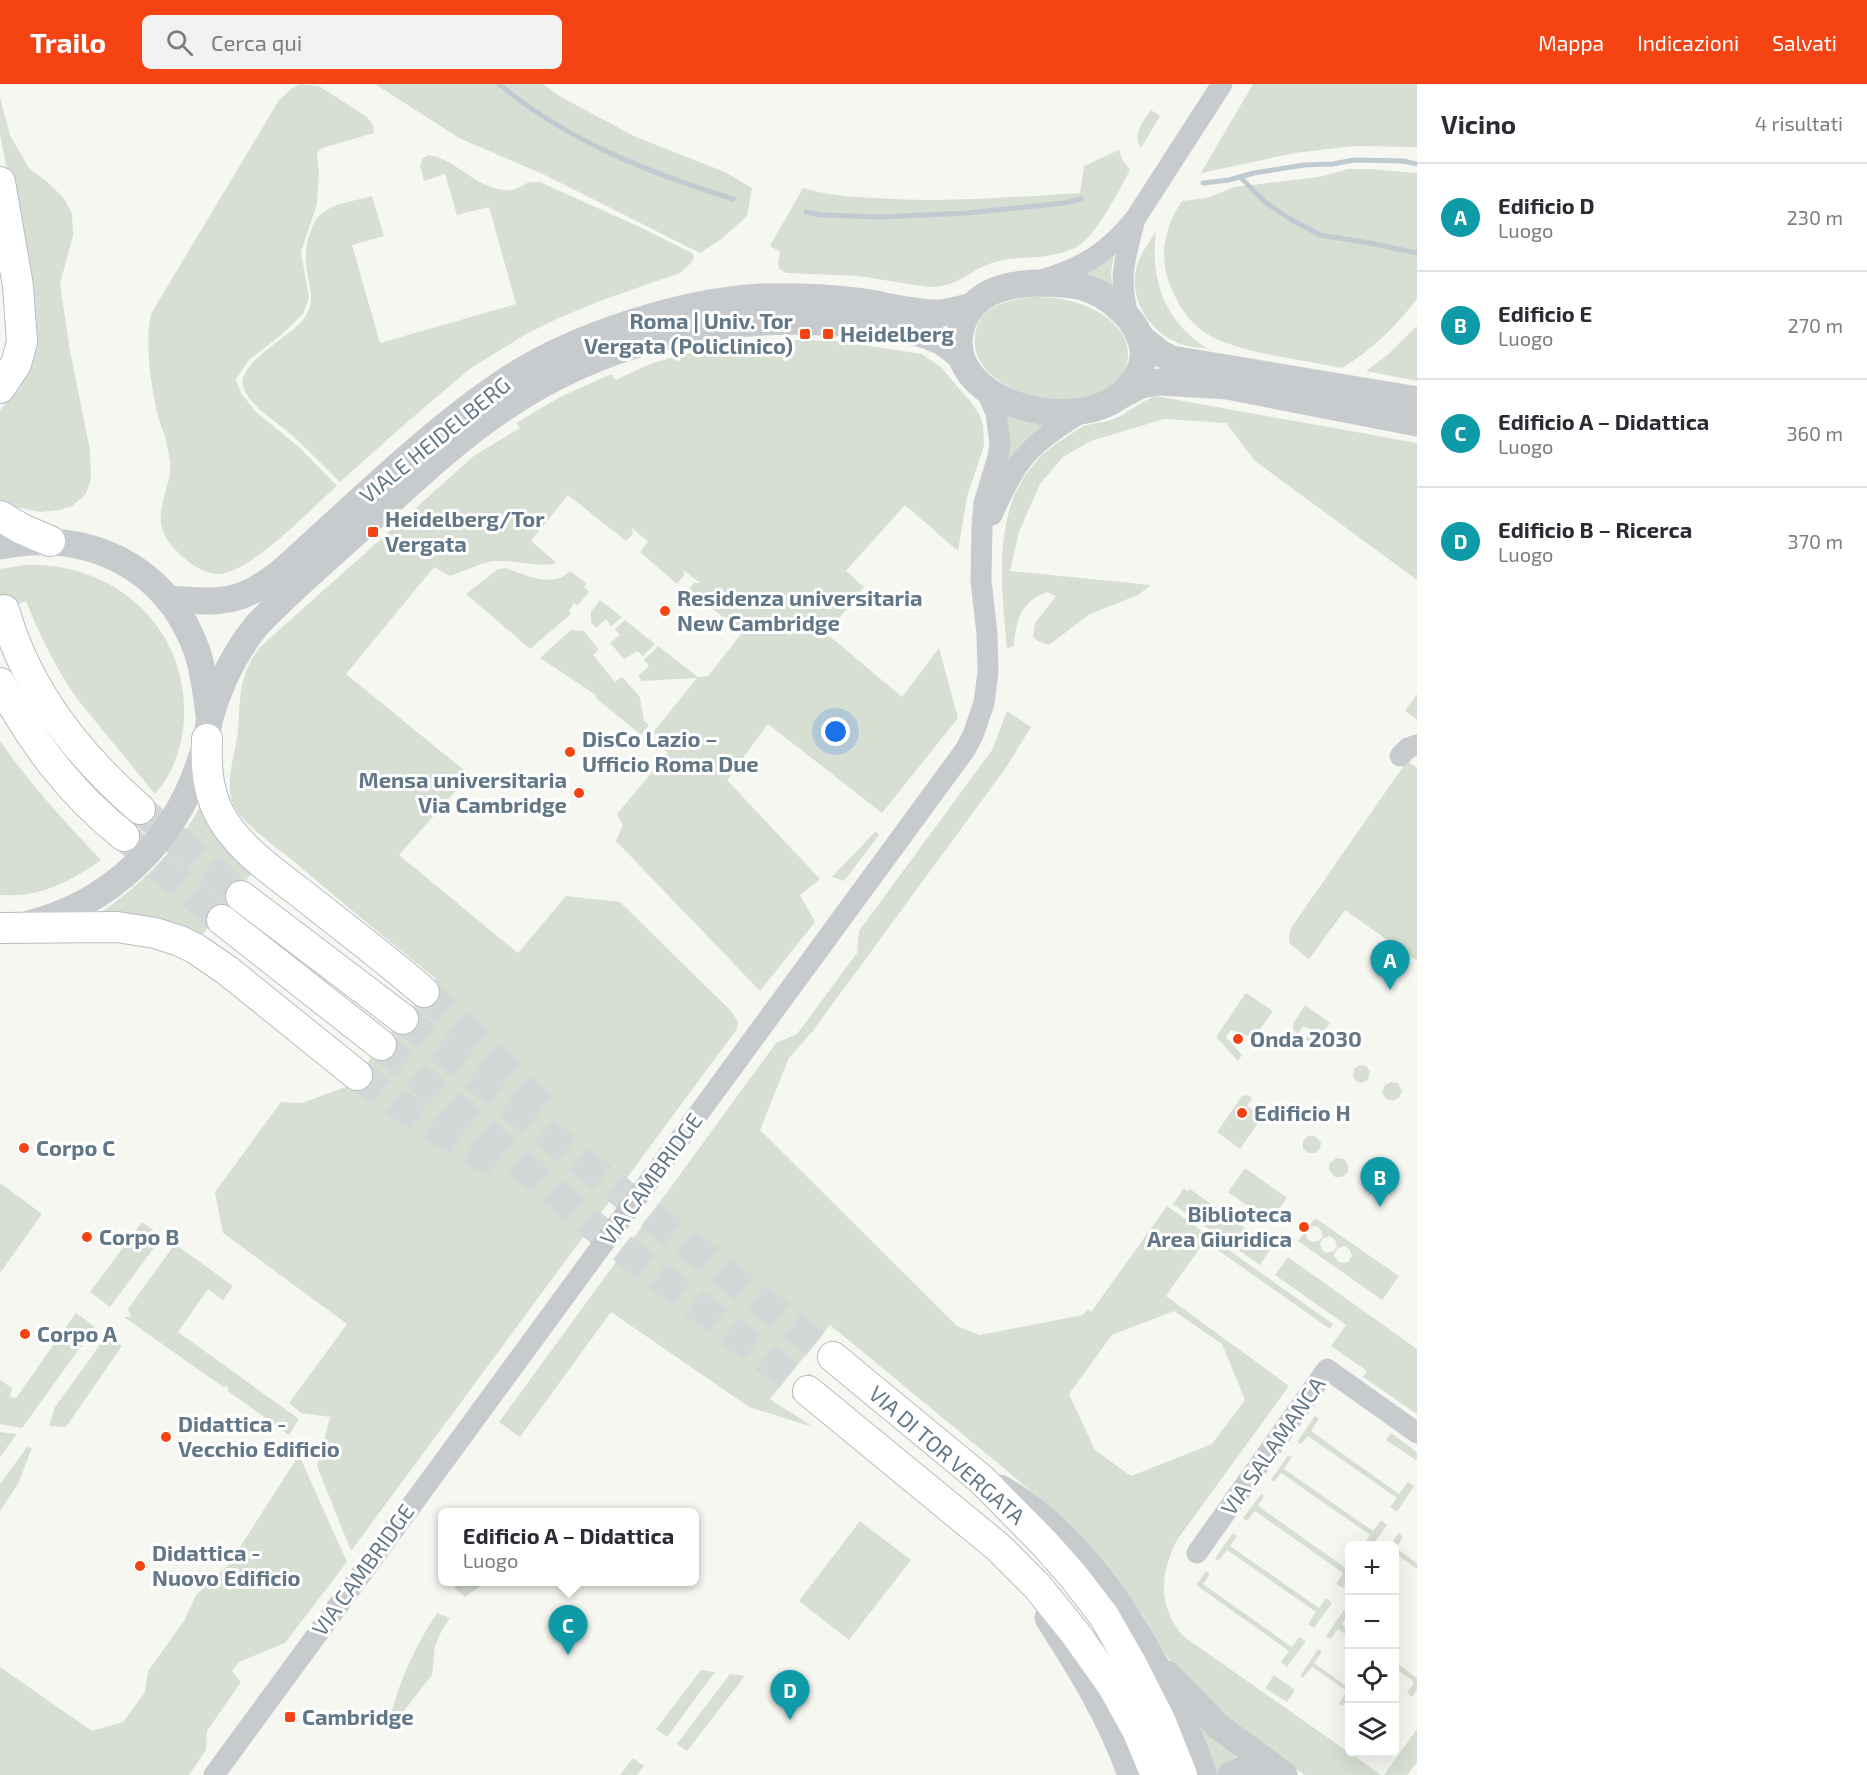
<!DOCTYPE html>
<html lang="it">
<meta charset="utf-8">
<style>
body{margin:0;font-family:"Exo 2",sans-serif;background:#f2f2f3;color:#2b2b33}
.controls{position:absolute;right:18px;bottom:18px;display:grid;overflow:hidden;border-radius:9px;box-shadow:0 6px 24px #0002}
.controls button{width:54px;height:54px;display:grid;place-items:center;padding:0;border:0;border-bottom:2px solid #e1e1e2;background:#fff;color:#2b2b33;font:30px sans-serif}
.you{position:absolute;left:836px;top:648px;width:21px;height:21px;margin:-15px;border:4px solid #fff;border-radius:50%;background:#1a73e8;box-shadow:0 0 0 9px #1a73e833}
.badge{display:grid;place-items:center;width:39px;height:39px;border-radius:50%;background:#f54314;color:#fff;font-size:20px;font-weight:700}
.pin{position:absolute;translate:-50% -50px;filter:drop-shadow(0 2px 3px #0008)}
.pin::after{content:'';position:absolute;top:32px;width:21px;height:18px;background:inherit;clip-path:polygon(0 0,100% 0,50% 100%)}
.popup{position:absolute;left:438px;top:1424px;width:261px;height:78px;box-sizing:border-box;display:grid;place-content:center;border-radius:9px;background:#fff;filter:drop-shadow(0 2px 4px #0005);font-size:20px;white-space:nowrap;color:#7c7c81}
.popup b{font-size:22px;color:#2b2b33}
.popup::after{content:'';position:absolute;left:50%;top:100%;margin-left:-12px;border:12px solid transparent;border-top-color:#fff}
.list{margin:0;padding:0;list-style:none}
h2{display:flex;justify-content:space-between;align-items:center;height:78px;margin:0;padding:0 24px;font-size:26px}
h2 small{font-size:20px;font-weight:400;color:#7c7c81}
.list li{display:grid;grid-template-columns:39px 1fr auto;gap:18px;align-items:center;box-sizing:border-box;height:108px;padding:0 24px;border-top:2px solid #e1e1e2}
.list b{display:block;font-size:22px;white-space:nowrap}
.list p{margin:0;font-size:20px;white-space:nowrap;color:#7c7c81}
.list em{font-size:20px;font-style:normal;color:#7c7c81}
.icon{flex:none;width:33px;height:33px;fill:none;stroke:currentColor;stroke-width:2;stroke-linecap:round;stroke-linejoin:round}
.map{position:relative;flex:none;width:1417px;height:1691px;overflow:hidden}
header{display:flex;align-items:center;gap:36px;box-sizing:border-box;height:84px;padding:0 30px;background:#f54314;color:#fff}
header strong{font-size:28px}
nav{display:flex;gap:33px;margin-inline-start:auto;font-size:21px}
.search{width:420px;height:54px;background:#f2f2f3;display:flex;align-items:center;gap:15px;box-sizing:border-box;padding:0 21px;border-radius:9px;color:#7c7c81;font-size:22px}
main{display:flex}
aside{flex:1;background:#fff}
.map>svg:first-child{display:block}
.green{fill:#d7dfd3;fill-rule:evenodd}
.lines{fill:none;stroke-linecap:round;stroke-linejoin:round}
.stream{stroke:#bfcbd0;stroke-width:5}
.secondary-tunnel{stroke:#d2d7d7;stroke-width:30;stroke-dasharray:30 15;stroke-linecap:butt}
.secondary-casing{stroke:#b7bdc1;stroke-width:32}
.minor{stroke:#c8cbce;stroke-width:21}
.tertiary{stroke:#c8cbce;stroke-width:27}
.secondary{stroke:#fff;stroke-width:30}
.poi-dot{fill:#f54314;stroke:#fff;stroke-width:2}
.labels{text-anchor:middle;stroke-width:6;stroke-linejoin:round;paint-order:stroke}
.poi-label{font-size:22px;font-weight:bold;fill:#627787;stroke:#fff;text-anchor:start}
.street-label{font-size:22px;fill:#627787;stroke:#fff}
</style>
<header>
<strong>Trailo</strong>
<div class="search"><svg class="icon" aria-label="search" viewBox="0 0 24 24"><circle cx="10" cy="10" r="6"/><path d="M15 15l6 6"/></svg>Cerca qui</div>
<nav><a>Mappa</a><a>Indicazioni</a><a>Salvati</a></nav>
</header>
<main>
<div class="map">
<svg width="1417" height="1691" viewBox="0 0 1417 1691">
<rect width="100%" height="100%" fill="#f7f7f2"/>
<g class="green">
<path d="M300 0 319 2 367 33 373 41 374 49 322 64 317 69 319 88 317 120 301 168 309 213 303 230 281 251 249 276 236 295 241 309 256 328 300 364 337 402C313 423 248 491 218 490 207 490 197 484 189 478 179 470 167 459 163 447 156 429 167 407 170 389 171 381 169 370 167 362 166 353 162 345 159 336 152 309 143 254 152 228L279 16 291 5Z"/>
<polygon points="375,0 543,0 561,13 636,53 725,88 752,104 747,132 723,154 700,169 547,92 459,54"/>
<polygon points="1253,0 1417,0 1417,63 1354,62 1295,69 1201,89"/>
<polygon points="0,14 10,51 29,84 46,97 63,113 72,129 73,151 60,200 70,267 90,366 91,395 86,410 72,422 60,426 40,428 0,420 0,326 20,304 33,278 34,256 32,217 0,50"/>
<path d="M1151 26 1160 32 1141 64C1132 51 1143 37 1151 26Z"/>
<path d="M1119 66 1122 75 1130 86C1119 106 1096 152 1078 162 1071 167 1060 169 1052 171 1032 175 1012 172 992 179 968 187 957 204 928 203L858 192 786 189 779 185 778 178 780 168 770 162 803 104C828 111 850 113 876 114 945 119 1012 113 1080 109L1084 82Z"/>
<path d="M429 71C457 76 475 103 504 106 515 108 521 101 530 98 533 98 537 98 540 98L644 145 692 169 694 173 691 179 680 189 597 218 559 234 528 249 471 284 406 339 340 398C325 383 310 368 294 353 280 340 248 322 243 302 237 278 293 252 305 233 314 219 311 210 308 194 305 176 304 167 310 149 312 144 314 137 318 133 331 119 355 117 372 112L384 152 352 161 380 259 516 220 489 123 457 131 445 90 424 97 420 81 423 74Z"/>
<path d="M1349 85H1372L1417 89V215C1397 241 1371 267 1342 284 1305 276 1234 269 1204 248 1186 236 1175 215 1168 196 1159 168 1166 140 1182 117L1207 114 1234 103 1319 93Z"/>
<path d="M1156 147C1150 197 1165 238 1208 265 1198 263 1186 263 1176 258 1149 247 1129 214 1136 185 1139 171 1149 159 1156 147Z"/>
<polygon points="1114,171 1111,189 1113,205 1080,190"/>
<path d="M1032 213C1039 213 1047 213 1055 214 1087 218 1136 239 1127 280 1113 341 959 318 976 246 982 220 1010 216 1032 213Z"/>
<polygon points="1417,242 1417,297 1366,287 1386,272"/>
<path d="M796 256 836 257 922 270 942 284 963 309 969 315 980 331 983 341 984 362 967 413 958 467 905 421 846 487 864 503 827 550 902 613 939 564 958 634 882 729 768 640 727 696 820 795 800 811 815 838 760 907 616 757 623 741 617 730 668 669 657 661 654 647 697 594 642 597 638 592 649 582 644 576 658 562 698 593 708 592 742 549 689 505 694 499H700L684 486V491L677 500 640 468 648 458 632 444 633 450 626 457 568 411 531 457 557 479C537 484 516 476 495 477 482 478 463 488 450 492L434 483 346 590 470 691 399 771 518 869 566 812 620 818 731 927 738 938 737 945 351 1467 317 1382 330 1333 301 1329 289 1319 347 1240 223 1149 215 1108 281 1018 302 1019 348 1002 436 895C390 857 343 820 298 781 281 766 239 739 232 718 225 694 236 669 238 645 241 610 238 593 260 563L475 371 520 344 516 339 560 313 611 290 616 296C631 289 647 280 663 276 707 263 751 258 796 256Z"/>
<path d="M1156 312 1417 359V496L1255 377 1226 339 1164 335 1091 357 1063 373 1040 400 1019 448 1010 487 1151 501 1138 511 1090 530 1049 561 1038 557 1033 553 1035 539 1056 512 1047 508C1021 517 1016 536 1014 561L1007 565C1000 489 988 400 1065 354 1071 350 1078 345 1084 342 1093 339 1103 339 1111 336 1128 330 1138 318 1156 312Z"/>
<polygon points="1000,325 1046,340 1013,376 1003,380"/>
<path d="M24 481C112 477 189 542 184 635 182 662 174 689 155 710L78 616C56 585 40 552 26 517L0 527V485Z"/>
<path d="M506 484C527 491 552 505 570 487L587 500 584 503 589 508 578 521 574 519 569 527 571 530 530 565 466 510 498 485Z"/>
<polygon points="600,516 622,533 611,542 606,535 596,544 591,538 591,528"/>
<polygon points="625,536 655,560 643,572 638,567 624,575 610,559 620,551 615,545"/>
<polygon points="571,546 584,547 599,566 593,571 615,598 622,593 640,613 644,637 649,641 641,651 597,615 596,611 540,574"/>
<polygon points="1417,610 1417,636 1405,627"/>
<path d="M1007 627 1031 643 1005 685 812 948 789 974 760 1046 957 1242 980 1251 1083 1231 1088 1225 1091 1228 1167 1122 1333 1240 1330 1245 1205 1157 1166 1212 1289 1302 1177 1456C1160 1491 1157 1520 1183 1552L1381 1691H1305L1224 1636 1187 1599 1166 1571 1142 1530 1104 1481 1056 1430 1012 1391 830 1241 770 1315C784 1325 799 1333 813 1343L749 1323 611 1228 520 1353 499 1338 776 959 797 950 857 869 859 847 992 666ZM1174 1227 1222 1260 1245 1316 1212 1360 1131 1392 1095 1366 1069 1310 1112 1251Z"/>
<path d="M0 657C30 700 65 738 101 776 70 798 39 814 0 811Z"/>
<polygon points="1407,677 1417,684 1417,877 1345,826 1309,875 1290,860 1289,854 1291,844"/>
<path d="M203 716 256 784 198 856 100 829C141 801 181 762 203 716Z"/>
<polygon points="876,747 879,751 844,797 832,793"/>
<polygon points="1246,909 1273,927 1254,954 1231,946 1226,953 1242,971 1238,977 1216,953"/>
<polygon points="1305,921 1330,939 1318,956 1313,959 1305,955 1311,946 1303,942 1298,950 1293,945 1293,940"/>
<polygon points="1359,981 1366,982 1370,987 1368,996 1361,999 1356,997 1353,992 1354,985"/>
<polygon points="1391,998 1398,999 1402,1007 1399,1014 1393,1017 1386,1015 1382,1008 1385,1001"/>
<polygon points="1247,1011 1252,1014 1247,1022 1254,1027 1259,1019 1265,1024 1266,1028 1240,1065 1217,1048 1242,1012"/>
<polygon points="1308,1052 1315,1052 1321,1058 1320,1065 1315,1069 1308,1069 1303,1064 1303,1057"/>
<polygon points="1336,1074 1344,1075 1348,1081 1348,1088 1342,1093 1335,1093 1329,1086 1329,1080"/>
<polygon points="1245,1084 1287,1114 1270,1138 1228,1108"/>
<polygon points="0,1099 42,1130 0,1189"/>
<polygon points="1184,1104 1187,1107 1190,1105 1272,1163 1260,1181 1173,1120"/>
<path d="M1315 1134 1399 1192 1382 1216 1298 1157ZM1316 1142 1321 1146 1323 1152 1319 1157 1312 1158 1307 1155 1306 1149 1309 1143ZM1330 1152 1335 1156 1337 1162 1334 1167 1326 1169 1321 1165 1320 1159 1323 1154ZM1345 1162 1350 1166 1352 1172 1348 1178 1341 1179 1336 1175 1334 1170 1338 1164Z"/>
<polygon points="142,1138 162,1153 110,1223 90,1208"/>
<polygon points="175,1160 233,1202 223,1216 208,1205 178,1248 299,1335 289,1351 228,1307 228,1302 223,1303 124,1233 131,1233 128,1225"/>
<polygon points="1288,1173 1417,1265 1417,1330 1363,1293 1367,1287 1331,1262 1346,1241 1275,1191"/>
<polygon points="76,1229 95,1243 22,1344 0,1340 0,1296 12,1304 10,1313 16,1314"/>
<polygon points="107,1251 122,1262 66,1343 49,1342 55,1323"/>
<polygon points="1315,1332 1319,1335 1311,1347 1399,1410 1408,1398 1414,1402 1397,1428 1390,1423 1397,1414 1308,1352 1301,1360 1297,1358"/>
<polygon points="0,1348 17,1350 0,1373"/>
<polygon points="1391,1349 1417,1368 1417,1377 1386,1356"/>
<polygon points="27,1363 32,1364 18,1400 0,1427 0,1400"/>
<polygon points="299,1371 347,1478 285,1559 239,1578 232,1587 241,1598 207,1647 206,1666 189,1691 0,1691 0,1583 92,1647 123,1638 145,1608 148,1587 184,1537 196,1511 229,1480"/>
<polygon points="1288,1371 1292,1373 1284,1385 1373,1447 1381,1436 1387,1441 1373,1461 1364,1461 1370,1451 1281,1389 1274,1398 1271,1396"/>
<polygon points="1261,1410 1264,1412 1258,1422 1347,1485 1349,1481 1349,1495 1343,1504 1336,1500 1343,1489 1255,1427 1247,1437 1243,1434"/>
<polygon points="860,1437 911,1476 849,1556 799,1517"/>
<polygon points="1233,1449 1237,1452 1230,1462 1319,1524 1326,1514 1332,1519 1314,1544 1308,1540 1316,1528 1227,1466 1218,1477 1215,1474"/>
<polygon points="1399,1449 1403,1453 1396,1464 1417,1479 1417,1485 1395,1469 1394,1462 1390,1461"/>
<polygon points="1206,1487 1210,1490 1203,1500 1292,1563 1299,1553 1306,1557 1287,1583 1281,1578 1289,1567 1196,1501"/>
<polygon points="461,1498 486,1498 465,1513 454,1504"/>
<polygon points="1344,1526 1349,1530 1342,1540 1349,1546 1349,1553 1338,1545 1331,1555 1326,1552"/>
<path d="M437 1529 450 1534 442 1546 435 1562 432 1591 388 1647C395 1604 414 1564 437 1529Z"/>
<polygon points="1318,1565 1322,1568 1314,1579 1349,1604 1349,1612 1343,1622 1339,1619 1347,1607 1312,1583 1303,1594 1300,1592"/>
<polygon points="1395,1578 1417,1594 1417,1605 1412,1613 1407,1609 1414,1598 1395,1584"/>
<polygon points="701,1586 715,1588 667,1653 656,1645"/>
<polygon points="730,1590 745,1592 687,1667 677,1660"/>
<polygon points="1274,1591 1295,1606 1287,1618 1265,1604"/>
<polygon points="1198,1645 1202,1645 1235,1670 1235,1674 1219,1691 1211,1691"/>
<polygon points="1417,1645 1417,1678 1407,1691 1384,1691"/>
<polygon points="633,1674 644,1682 637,1691 620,1691"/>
</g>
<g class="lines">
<g class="stream">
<path d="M499 0C567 57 650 89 733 115"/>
<polyline points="1240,93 1266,119 1292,136 1320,151 1370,159 1417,169"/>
<polyline points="1203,99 1229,96 1254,89 1304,81 1333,80 1354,76 1403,77 1417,80"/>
<polyline points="806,128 821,131 881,133 967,129 1064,119 1081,115"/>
</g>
<g class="secondary-tunnel">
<polyline points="140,725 241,812"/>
<polyline points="124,752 222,836"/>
<polyline points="424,908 484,963 550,1033"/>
<polyline points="403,935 622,1109 833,1273"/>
<polyline points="381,961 591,1140 808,1307"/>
<polyline points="357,991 401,1022 505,1086"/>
</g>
<g class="secondary-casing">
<g id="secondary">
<polyline points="0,98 18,202 22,258 16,280 0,304"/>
<polyline points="0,432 22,445 50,457"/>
<path d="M4 526C26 605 79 672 140 725"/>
<path d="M0 599C35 661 68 707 124 752"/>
<path d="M207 655C206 680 207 704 218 727 235 762 272 787 302 810 343 843 385 874 424 908"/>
<polyline points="241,812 403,935"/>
<polyline points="222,836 381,961"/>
<polyline points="0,844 117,843 155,849 180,857 196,865 228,887 357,991"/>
<polyline points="833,1273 981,1395 1045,1460 1074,1493 1104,1532 1132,1581 1160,1636 1182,1691"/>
<polyline points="808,1307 998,1463 1037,1502 1075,1549 1112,1601 1137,1646 1156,1691"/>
</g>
</g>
<g class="minor">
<path d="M1044 195C1085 183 1108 168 1135 135L1222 0"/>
<path d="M1129 235C1118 196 1124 177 1134 139"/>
<path d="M992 431C1001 412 1008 394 1021 377 1037 356 1061 342 1083 327"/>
<polyline points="1400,672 1408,664 1417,661"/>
<polyline points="1197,1469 1327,1285 1417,1349"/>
<polyline points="214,1691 965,666 973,651 984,619 988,588 987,550 981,497 982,442 984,419 998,373 1000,359 996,329 985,304"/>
</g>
<g class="tertiary">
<path d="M1033 199C1050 199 1067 199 1083 203 1110 211 1144 240 1143 271 1143 283 1137 294 1129 303 1081 359 933 316 963 238 975 208 1004 201 1033 199Z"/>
<polyline points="1139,252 1160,269 1172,275 1417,316"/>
<polyline points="1122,311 1141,301 1159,298 1227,302 1417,339"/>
<path d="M0 462C87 445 166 481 197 567 204 588 206 609 209 631"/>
<path d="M168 515C220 518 238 522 281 488 353 424 427 349 507 296 574 252 679 218 760 213 791 212 824 213 855 217 883 220 912 230 941 229 951 228 961 225 972 222"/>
<path d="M28 840C110 820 174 758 200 678 202 671 205 664 207 657 208 649 208 641 210 634 219 601 235 568 257 541 292 504 332 471 370 436 411 399 452 360 498 328 594 261 706 232 823 238 858 240 906 241 938 256 947 260 953 266 960 272"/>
<path d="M1000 1404C1099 1461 1167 1587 1204 1691"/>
<path d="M1048 1534C1081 1586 1110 1632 1131 1691"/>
<polyline points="1167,1590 1219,1643 1284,1691"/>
<polyline points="1231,1691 1248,1683 1275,1685"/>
</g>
<use href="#secondary" class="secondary"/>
</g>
<g class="poi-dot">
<rect x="799" y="244" width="12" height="12" rx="3"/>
<rect x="822" y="244" width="12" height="12" rx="3"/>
<rect x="367" y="442" width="12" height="12" rx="3"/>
<circle cx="665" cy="527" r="6"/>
<circle cx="570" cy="668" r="6"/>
<circle cx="579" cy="709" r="6"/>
<circle cx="1238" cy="955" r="6"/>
<circle cx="1242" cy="1029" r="6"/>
<circle cx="24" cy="1064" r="6"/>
<circle cx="1304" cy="1143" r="6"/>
<circle cx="87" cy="1153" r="6"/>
<circle cx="25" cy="1250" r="6"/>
<circle cx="166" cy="1353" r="6"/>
<circle cx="140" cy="1482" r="6"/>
<rect x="284" y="1627" width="12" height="12" rx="3"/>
</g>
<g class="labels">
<g class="poi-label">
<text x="793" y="245" text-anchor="end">Roma | Univ. Tor<tspan x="793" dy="25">Vergata (Policlinico)</tspan></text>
<text x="840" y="258">Heidelberg</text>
<text x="385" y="443">Heidelberg/Tor<tspan x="385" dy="25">Vergata</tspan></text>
<text x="677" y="522">Residenza universitaria<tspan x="677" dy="25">New Cambridge</tspan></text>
<text x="582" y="663">DisCo Lazio –<tspan x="582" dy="25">Ufficio Roma Due</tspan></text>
<text x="567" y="704" text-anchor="end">Mensa universitaria<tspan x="567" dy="25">Via Cambridge</tspan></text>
<text x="1250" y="963">Onda 2030</text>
<text x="1254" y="1037">Edificio H</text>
<text x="36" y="1072">Corpo C</text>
<text x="1292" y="1138" text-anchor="end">Biblioteca<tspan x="1292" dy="25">Area Giuridica</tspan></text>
<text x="99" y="1161">Corpo B</text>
<text x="37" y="1258">Corpo A</text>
<text x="178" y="1348">Didattica -<tspan x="178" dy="25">Vecchio Edificio</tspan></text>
<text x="152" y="1477">Didattica -<tspan x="152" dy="25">Nuovo Edificio</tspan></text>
<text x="302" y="1641">Cambridge</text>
</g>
<g class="street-label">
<text transform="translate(435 356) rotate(-39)" y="8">VIALE HEIDELBERG</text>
<text transform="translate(651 1095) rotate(-54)" y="8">VIA CAMBRIDGE</text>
<text transform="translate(1273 1362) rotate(-55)" y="8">VIA SALAMANCA</text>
<text transform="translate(947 1371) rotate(41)" y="8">VIA DI TOR VERGATA</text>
<text transform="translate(363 1486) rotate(-54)" y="8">VIA CAMBRIDGE</text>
</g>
</g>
</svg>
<div class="controls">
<button>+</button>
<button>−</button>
<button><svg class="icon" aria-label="locate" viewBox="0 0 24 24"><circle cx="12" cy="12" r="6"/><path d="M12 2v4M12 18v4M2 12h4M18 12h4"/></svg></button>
<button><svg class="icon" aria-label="layers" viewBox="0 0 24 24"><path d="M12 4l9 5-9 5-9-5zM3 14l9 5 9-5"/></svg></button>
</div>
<div class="you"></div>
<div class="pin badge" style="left:1390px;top:906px;background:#0f9aa8">A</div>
<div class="pin badge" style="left:1380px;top:1123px;background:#0f9aa8">B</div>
<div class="pin badge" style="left:568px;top:1571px;background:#0f9aa8">C</div>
<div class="popup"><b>Edificio A – Didattica</b>Luogo</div>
<div class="pin badge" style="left:790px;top:1636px;background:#0f9aa8">D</div>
</div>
<aside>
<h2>Vicino<small>4 risultati</small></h2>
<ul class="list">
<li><span class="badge" style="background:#0f9aa8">A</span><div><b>Edificio D</b><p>Luogo</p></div><em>230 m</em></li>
<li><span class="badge" style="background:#0f9aa8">B</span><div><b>Edificio E</b><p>Luogo</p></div><em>270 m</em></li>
<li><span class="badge" style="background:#0f9aa8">C</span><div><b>Edificio A – Didattica</b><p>Luogo</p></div><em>360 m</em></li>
<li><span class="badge" style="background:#0f9aa8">D</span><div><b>Edificio B – Ricerca</b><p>Luogo</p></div><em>370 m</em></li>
</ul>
</aside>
</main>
